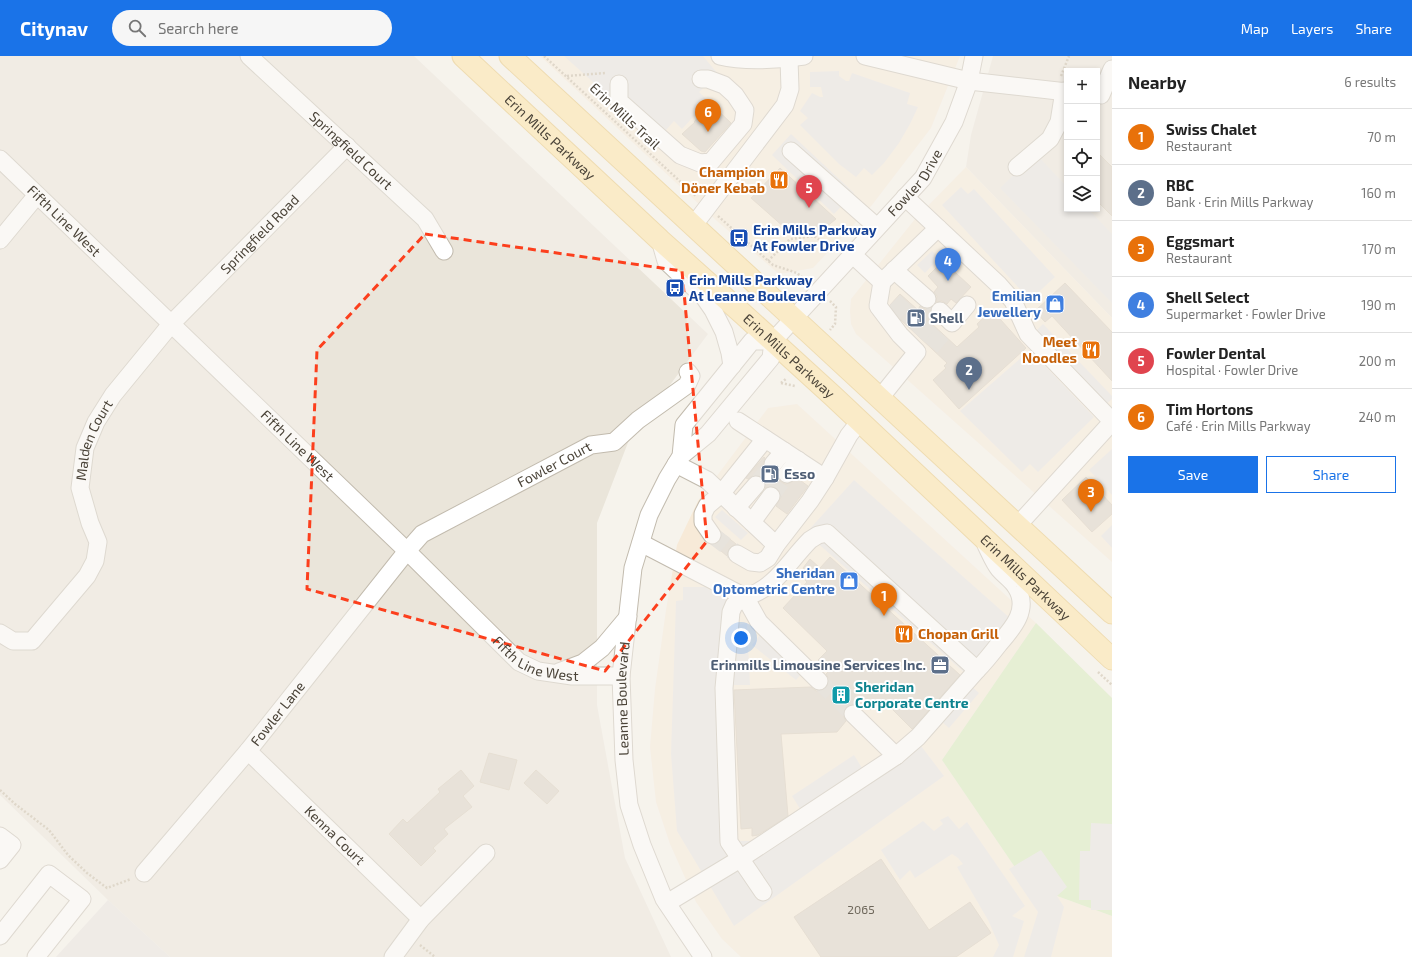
<!DOCTYPE html>
<meta charset="utf-8">
<style>
body{margin:0;font-family:"Exo 2",sans-serif;background:#f6f6f6;color:#222}
.controls{position:absolute;right:12px;top:12px;display:grid;overflow:hidden;border-radius:0px;box-shadow:0 2px 6px #0003}
.controls button{width:36px;height:36px;display:grid;place-items:center;padding:0;border:0;border-bottom:1px solid #e0e0e0;background:#fff;color:#222;font:20px sans-serif}
.you{position:absolute;left:741px;top:582px;width:14px;height:14px;margin:-10px;border:3px solid #fff;border-radius:50%;background:#1a73e8;box-shadow:0 0 0 6px #1a73e833}
.badge{display:grid;place-items:center;width:26px;height:26px;border-radius:50%;background:#1a73e8;color:#fff;font-size:13px;font-weight:700}
.pin{position:absolute;translate:-50% -33px;filter:drop-shadow(0 1px 2px #0008)}
.pin::after{content:'';position:absolute;top:21px;width:14px;height:12px;background:inherit;clip-path:polygon(0 0,100% 0,50% 100%)}
.list{margin:0;padding:0;list-style:none}
h2{display:flex;justify-content:space-between;align-items:center;height:52px;margin:0;padding:0 16px;font-size:17px}
h2 small{font-size:13px;font-weight:400;color:#767676}
.list li{display:grid;grid-template-columns:26px 1fr auto;gap:12px;align-items:center;box-sizing:border-box;height:56px;padding:0 16px;border-top:1px solid #e0e0e0}
.list b{display:block;font-size:15px;white-space:nowrap}
.list p{margin:0;font-size:13px;white-space:nowrap;color:#767676}
.list em{font-size:13px;font-style:normal;color:#767676}
.actions{display:flex;gap:8px;padding:12px 16px}
.actions a{flex:1;padding:9px 0;border:1px solid #1a73e8;border-radius:0px;text-align:center;font-size:14px;color:#1a73e8}
.actions .main{background:#1a73e8;color:#fff}
.icon{flex:none;width:22px;height:22px;fill:none;stroke:currentColor;stroke-width:2;stroke-linecap:round;stroke-linejoin:round}
.map{position:relative;flex:none;width:1112px;height:901px;overflow:hidden}
header{display:flex;align-items:center;gap:24px;box-sizing:border-box;height:56px;padding:0 20px;background:#1a73e8;color:#fff}
header strong{font-size:19px}
nav{display:flex;gap:22px;margin-inline-start:auto;font-size:14px}
.search{width:280px;height:36px;background:#f6f6f6;display:flex;align-items:center;gap:10px;box-sizing:border-box;padding:0 14px;border-radius:22px;color:#767676;font-size:15px}
main{display:flex}
aside{flex:1;background:#fff}
.map>svg:first-child{display:block}
.residential{fill:#eae5da;fill-rule:evenodd}
.commercial{fill:#f7ead8}
.industrial{fill:#e6e2dd}
.green{fill:#d2eab5}
.parking{fill:#e5e3e0}
.building{fill:#d8cfc1;stroke:#d3c7b4}
.lines{fill:none;stroke-linecap:round;stroke-linejoin:round}
.minor-tunnel{stroke:#d4d0c8;stroke-width:17;stroke-dasharray:17 8;stroke-linecap:butt}
.minor-casing{stroke:#c2bbae;stroke-width:19}
.major-casing{stroke:#e6c16a;stroke-width:23}
.path{stroke:#c4b79f;stroke-width:2.5;stroke-dasharray:2 2;stroke-linecap:butt}
.minor{stroke:#fff;stroke-width:17}
.major{stroke:#ffe39c;stroke-width:21}
.marked{fill:none;stroke:#fc3f1d;stroke-width:3;stroke-dasharray:8 5;stroke-linejoin:round}
.labels{text-anchor:middle;stroke-width:4;stroke-linejoin:round;paint-order:stroke}
.number-label{font-size:12px;fill:#6e675b}
.street-label{font-size:14px;fill:#4b4439;stroke:#fff}
.food-label{font-size:14px;font-weight:bold;fill:#c56008;stroke:#fff;text-anchor:end}
.transit-label{font-size:14px;font-weight:bold;fill:#164399;stroke:#fff;text-anchor:start}
.shop-label{font-size:14px;font-weight:bold;fill:#366cbe;stroke:#fff;text-anchor:end}
.service-label{font-size:14px;font-weight:bold;fill:#4e5e75;stroke:#fff;text-anchor:start}
.culture-label{font-size:14px;font-weight:bold;fill:#0d838f;stroke:#fff;text-anchor:start}
</style>
<header>
<strong>Citynav</strong>
<div class="search"><svg class="icon" aria-label="search" viewBox="0 0 24 24"><circle cx="10" cy="10" r="6"/><path d="M15 15l6 6"/></svg>Search here</div>
<nav><a>Map</a><a>Layers</a><a>Share</a></nav>
</header>
<main>
<div class="map">
<svg width="1112" height="901" viewBox="0 0 1112 901">
<rect width="100%" height="100%" fill="#f6f3ec"/>
<g class="residential">
<polygon points="0,0 414,0 708,278 629,384 597,467 597,649 625,802 671,901 170,901 108,844 0,739"/>
<path d="M993 0H1112V262L966 111 971 79ZM1067 15H1097V153H1067Z"/>
</g>
<g class="commercial">
<polygon points="540,0 960,0 931,72 872,149 813,212 779,218 717,165"/>
<polygon points="966,111 1112,262 1112,506 856,278 851,268 850,255 851,243 915,163"/>
<polygon points="797,348 1036,567 942,704 1027,829 1112,860 1112,901 741,901 722,883 696,846 670,788 656,746 650,691 655,633 666,554 677,489 698,445 768,352"/>
</g>
<polygon class="industrial" points="108,844 170,901 56,901"/>
<polygon class="green" points="1036,567 1112,642 1112,860 1027,829 942,704"/>
<g class="parking">
<polygon points="564,0 703,0 718,18 699,36 708,45 682,73 674,65 666,74 651,78"/>
<polygon points="839,15 839,20 846,25 849,25 852,17 910,37 907,48 918,51 910,68 899,87 884,107 872,119 864,112 856,121 839,108 800,69 808,62 800,55 812,37 820,41 823,41 821,31 810,31 810,16"/>
<polygon points="791,78 854,137 834,158 772,99"/>
<polygon points="1036,98 1067,131 1067,153 1088,153 1112,178 1112,247 1000,132"/>
<polygon points="961,131 968,138 974,133 1055,221 1030,244 942,149"/>
<polygon points="932,195 939,202 925,217 917,209"/>
<polygon points="1043,268 1112,340 1112,343 1104,350 1034,277"/>
<polygon points="1030,294 1094,361 1038,416 1030,408 1022,416 960,355"/>
<polygon points="1112,393 1112,439 1089,414"/>
<polygon points="854,424 1021,572 974,625 806,477"/>
<polygon points="722,454 748,477 741,484 715,461"/>
<polygon points="1112,469 1112,492 1101,480"/>
<polygon points="683,531 705,531 732,547 738,569 747,567 750,629 731,629 735,785 763,785 802,756 792,740 854,699 862,712 915,682 944,720 734,870 677,775 671,698 676,545 683,544"/>
<polygon points="760,579 804,615 796,624 752,589"/>
<polygon points="971,630 979,637 949,672 941,665"/>
<polygon points="948,760 959,773 967,766 1025,850 1012,860 1024,865 1013,901 993,901 999,889 988,864 957,811 963,808 958,802 952,798 915,822 910,814 900,824 881,794 923,765 934,775 943,768 940,764"/>
<polygon points="1091,767 1112,768 1112,854 1091,854 1091,844 1079,844 1080,795 1090,795"/>
<polygon points="1041,794 1067,831 1057,840 1064,851 1051,901 1024,901 1038,856 1009,813"/>
</g>
<g class="building">
<polygon points="712,49 731,67 705,96 701,95 682,78 695,66 694,66 707,51 709,52"/>
<polygon points="1097,96 1112,111 1112,160 1097,145"/>
<polygon points="780,112 836,163 816,179 793,179 751,142"/>
<polygon points="943,205 971,231 956,247 951,243 947,248 942,245 936,246 937,240 934,236 938,231 928,220"/>
<polygon points="1065,227 1112,276 1112,325 1052,260 1045,266 1035,255"/>
<polygon points="900,238 918,254 920,250 925,253 930,252 930,258 933,263 930,266 957,291 979,271 977,268 992,254 1026,292 959,353 933,324 946,312 944,310 947,307 901,264 890,249"/>
<polygon points="764,401 765,402 763,407 764,411 766,415 772,418 777,417 778,422 781,426 785,428 790,427 797,422 808,430 787,458 776,450 781,441 780,436 777,432 772,430 765,432 765,425 762,421 758,419 752,420 748,423 746,422"/>
<polygon points="1086,421 1112,449 1112,458 1092,476 1062,444"/>
<polygon points="721,476 736,488 732,490 729,493 727,500 714,489 718,487 721,484"/>
<polygon points="830,501 960,619 912,673 883,644 870,654 864,647 860,651 855,648 850,649 846,651 843,656 844,661 846,665 837,676 781,678 788,760 758,779 752,780 752,772 741,773 734,634 811,631 816,635 821,635 826,632 829,627 829,623 826,618 829,615 818,604 827,595 783,552 807,526 803,522 807,517 803,512 810,503 820,512"/>
<polygon points="489,697 517,704 509,734 480,726"/>
<polygon points="461,714 474,730 463,740 472,751 444,773 448,778 433,792 436,795 421,810 389,778 403,763 407,767 440,736 438,733"/>
<polygon points="536,714 559,735 547,748 524,727"/>
<polygon points="881,803 929,874 970,846 991,877 956,901 821,901 794,861"/>
</g>
<g class="lines">
<g class="minor-tunnel">
<polyline points="894,257 907,244"/>
<polyline points="908,270 931,247"/>
<polyline points="919,281 931,268"/>
<polyline points="931,291 942,278"/>
<polyline points="756,429 773,408"/>
<polyline points="771,440 787,418"/>
<polyline points="712,479 737,498"/>
<polyline points="819,625 853,658"/>
</g>
<g class="minor-casing">
<g id="minor">
<path id="s1" d="M249 0 425 163 444 195"/>
<path d="M720 0C744 6 779 4 804 0"/>
<polyline points="865,0 969,25 1067,36"/>
<polyline points="619,28 619,45 680,99 700,107 711,106 743,68 745,54 735,39 724,29 708,23 701,23"/>
<polyline points="1101,39 1112,13"/>
<polyline points="791,95 877,171"/>
<path id="s2" d="M0 103 407 495 519 606 538 615 572 620H621"/>
<polyline points="1017,111 1050,83 1059,66 1064,35"/>
<polyline points="905,141 999,229 1013,245 1028,278 1112,365"/>
<polyline points="693,170 785,49 790,33 789,3"/>
<polyline points="0,184 37,139"/>
<polyline points="660,184 666,205 704,241 713,254 724,276 730,297 732,310"/>
<polyline points="853,199 882,226 938,172"/>
<polyline points="894,214 927,243"/>
<polyline points="940,255 952,267 967,249"/>
<path id="s3" d="M773 285 923 122 954 66 969 25 974 0"/>
<polyline points="880,342 917,296 900,279 878,250 882,226"/>
<polyline points="738,365 825,422 849,379 860,365"/>
<polyline points="681,400 708,378 771,302 773,285"/>
<polyline points="676,408 707,424 776,489"/>
<polyline points="773,408 784,395"/>
<polyline points="787,418 798,404"/>
<polyline points="736,452 756,429"/>
<polyline points="752,466 771,440"/>
<polyline points="1018,469 1112,366"/>
<polyline points="712,479 703,466 703,458 707,450 721,438 765,383"/>
<path d="M641 487 745 541C775 533 788 506 810 484L818 479 827 477 977 614 918 681 896 700 740 803 667 847"/>
<polyline points="737,498 751,506 760,507 768,502 776,489 810,445 825,422"/>
<path id="s4" d="M0 577 13 585H32L87 520 95 505 98 486 90 467 80 432 85 392 96 366 113 339 172 267 347 90"/>
<path d="M977 614C985 606 992 597 999 588 1013 572 1030 553 1016 531 1012 524 1005 520 999 513 994 507 990 497 986 489"/>
<polyline points="559,616 583,607 602,592 628,561"/>
<polyline points="853,658 896,700"/>
<path id="s5" d="M248 695 421 863"/>
<polyline points="0,780 12,789 0,804"/>
<path id="s6" d="M144 817 248 695 407 495 422 478 591 389 614 386 638 364 687 329 691 320 688 316"/>
<polyline points="763,836 729,786 724,632 731,556 734,549 745,541 759,566 819,625"/>
<polyline points="0,880 49,818 82,843 36,901"/>
<polyline points="393,901 421,863 486,797"/>
<path id="s7" d="M703 901 664 843 642 789 629 749 624 704 621 620 633 512 649 459 667 423 681 400 684 369 752 285H773"/>
</g>
</g>
<g class="major-casing">
<g id="major">
<path id="s8" d="M463 0 660 184 744 259 834 341 1112 603"/>
<polyline points="510,0 1112,557"/>
</g>
</g>
<g class="path">
<polyline points="544,0 697,141"/>
<polyline points="567,20 605,17"/>
<polyline points="1061,20 1069,0"/>
<polyline points="718,160 773,209 797,217 808,226"/>
<polyline points="768,205 790,183 814,180 821,185"/>
<polyline points="830,245 836,251 835,268 830,274"/>
<polyline points="781,327 787,322"/>
<polyline points="781,327 795,330"/>
<polyline points="1098,616 1112,629"/>
<polyline points="0,734 15,748 49,774 68,799 87,817 107,832 131,823"/>
<polyline points="420,889 435,901"/>
</g>
<use href="#minor" class="minor"/>
<use href="#major" class="major"/>
</g>
<path d="M0 0H1112V901H0ZM425 178 682 215 707 485 605 615 307 533 317 294Z" fill="#f6f3ec" fill-opacity=".55" fill-rule="evenodd"/>
<path class="marked" d="M425 178 682 215 707 485 605 615 307 533 317 294Z"/>
<defs>
<g id="restaurant-square" transform="scale(1)"><rect x="-9" y="-9" width="18" height="18" rx="4" fill="#e8710a" stroke="#fff"/><path d="M-5-6h1v4h1v-4h1v4h1v-4h1v5L-1.5 .5V6h-2V.5L-5-1ZM5-6V6H3V1.5H1.5Q1.5-4 5-6Z" fill="#fff"/></g>
<g id="bus-square" transform="scale(1)"><rect x="-9" y="-9" width="18" height="18" rx="4" fill="#1a4fb4" stroke="#fff"/><path d="M-5-6H5V4H4V6H2V4H-2V6H-4V4H-5ZM-3.5-4V0h7V-4ZM-3.5 1.2v1.5H-2V1.2ZM2 1.2v1.5H3.5V1.2Z" fill="#fff"/></g>
<g id="shop-square" transform="scale(1)"><rect x="-9" y="-9" width="18" height="18" rx="4" fill="#3f7fe0" stroke="#fff"/><path d="M-5-2.5h2.3a2.7 3.5 0 0 1 5.4 0H5L5.5 6h-11ZM-1.5-2.5h3a1.5 2.3 0 0 0-3 0Z" fill="#fff"/></g>
<g id="fuel-square" transform="scale(1)"><rect x="-9" y="-9" width="18" height="18" rx="4" fill="#5c6f8a" stroke="#fff"/><path d="M-5.5-6h7V0h2V4h1.3V-2.5L3-4.5l.8-.8L6-3V5H2.5V1h-1V6h-7ZM-4.2-4.7v3.2H.2V-4.7Z" fill="#fff"/></g>
<g id="office-square" transform="scale(1)"><rect x="-9" y="-9" width="18" height="18" rx="4" fill="#5c6f8a" stroke="#fff"/><path d="M-6-3h4V-5.5h4V-3h4V5H-6ZM-1-4.5V-3h2v-1.5ZM-6 0V1H6V0Z" fill="#fff"/></g>
<g id="building-square" transform="scale(1)"><rect x="-9" y="-9" width="18" height="18" rx="4" fill="#0f9aa8" stroke="#fff"/><path d="M-4-6H4V6H1V3H-1V6H-4ZM-2.5-4.3h1.7v1.8h-1.7ZM.8-4.3h1.7v1.8H.8ZM-2.5-1h1.7V.8h-1.7ZM.8-1h1.7V.8H.8Z" fill="#fff"/></g>
</defs>
<g fill-rule="evenodd">
<use href="#restaurant-square" x="779" y="124"/>
<use href="#bus-square" x="739" y="182"/>
<use href="#bus-square" x="675" y="232"/>
<use href="#shop-square" x="1055" y="248"/>
<use href="#fuel-square" x="916" y="262"/>
<use href="#restaurant-square" x="1091" y="294"/>
<use href="#fuel-square" x="770" y="418"/>
<use href="#shop-square" x="849" y="525"/>
<use href="#restaurant-square" x="904" y="578"/>
<use href="#office-square" x="940" y="609"/>
<use href="#building-square" x="841" y="639"/>
</g>
<g class="labels">
<g class="number-label">
<text x="861" y="858">2065</text>
</g>
<g class="street-label">
<text transform="translate(625 60) rotate(43)" y="5">Erin Mills Trail</text>
<text dy="5" stroke="none"><textPath href="#s8" startOffset="119">Erin Mills Parkway</textPath></text>
<text dy="5" stroke="none"><textPath href="#s1" startOffset="139">Springfield Court</textPath></text>
<text dy="5" stroke="none"><textPath href="#s3" startOffset="213">Fowler Drive</textPath></text>
<text dy="5" stroke="none"><textPath href="#s2" startOffset="89">Fifth Line West</textPath></text>
<text dy="5" stroke="none"><textPath href="#s4" startOffset="531">Springfield Road</textPath></text>
<text dy="5" stroke="none"><textPath href="#s8" startOffset="443">Erin Mills Parkway</textPath></text>
<text dy="5" stroke="none"><textPath href="#s4" startOffset="263">Malden Court</textPath></text>
<text dy="5" stroke="none"><textPath href="#s2" startOffset="413">Fifth Line West</textPath></text>
<text dy="5" stroke="none"><textPath href="#s6" startOffset="588">Fowler Court</textPath></text>
<text dy="5" stroke="none"><textPath href="#s8" startOffset="767">Erin Mills Parkway</textPath></text>
<text dy="5" stroke="none"><textPath href="#s2" startOffset="737">Fifth Line West</textPath></text>
<text dy="5" stroke="none"><textPath href="#s7" startOffset="277">Leanne Boulevard</textPath></text>
<text dy="5" stroke="none"><textPath href="#s6" startOffset="208">Fowler Lane</textPath></text>
<text dy="5" stroke="none"><textPath href="#s5" startOffset="121">Kenna Court</textPath></text>
</g>
<g class="food-label">
<text x="765" y="121">Champion<tspan x="765" dy="16">Döner Kebab</tspan></text>
<text x="1077" y="291">Meet<tspan x="1077" dy="16">Noodles</tspan></text>
<text x="918" y="583" text-anchor="start">Chopan Grill</text>
</g>
<g class="transit-label">
<text x="753" y="179">Erin Mills Parkway<tspan x="753" dy="16">At Fowler Drive</tspan></text>
<text x="689" y="229">Erin Mills Parkway<tspan x="689" dy="16">At Leanne Boulevard</tspan></text>
</g>
<g class="shop-label">
<text x="1041" y="245">Emilian<tspan x="1041" dy="16">Jewellery</tspan></text>
<text x="835" y="522">Sheridan<tspan x="835" dy="16">Optometric Centre</tspan></text>
</g>
<g class="service-label">
<text x="930" y="267">Shell</text>
<text x="784" y="423">Esso</text>
<text x="926" y="614" text-anchor="end">Erinmills Limousine Services Inc.</text>
</g>
<g class="culture-label">
<text x="855" y="636">Sheridan<tspan x="855" dy="16">Corporate Centre</tspan></text>
</g>
</g>
</svg>
<div class="controls">
<button>+</button>
<button>−</button>
<button><svg class="icon" aria-label="locate" viewBox="0 0 24 24"><circle cx="12" cy="12" r="6"/><path d="M12 2v4M12 18v4M2 12h4M18 12h4"/></svg></button>
<button><svg class="icon" aria-label="layers" viewBox="0 0 24 24"><path d="M12 4l9 5-9 5-9-5zM3 14l9 5 9-5"/></svg></button>
</div>
<div class="you"></div>
<div class="pin badge" style="left:884px;top:560px;background:#e8710a">1</div>
<div class="pin badge" style="left:969px;top:334px;background:#5c6f8a">2</div>
<div class="pin badge" style="left:1091px;top:456px;background:#e8710a">3</div>
<div class="pin badge" style="left:948px;top:225px;background:#3f7fe0">4</div>
<div class="pin badge" style="left:809px;top:152px;background:#e0444e">5</div>
<div class="pin badge" style="left:708px;top:76px;background:#e8710a">6</div>
</div>
<aside>
<h2>Nearby<small>6 results</small></h2>
<ul class="list">
<li><span class="badge" style="background:#e8710a">1</span><div><b>Swiss Chalet</b><p>Restaurant</p></div><em>70 m</em></li>
<li><span class="badge" style="background:#5c6f8a">2</span><div><b>RBC</b><p>Bank · Erin Mills Parkway</p></div><em>160 m</em></li>
<li><span class="badge" style="background:#e8710a">3</span><div><b>Eggsmart</b><p>Restaurant</p></div><em>170 m</em></li>
<li><span class="badge" style="background:#3f7fe0">4</span><div><b>Shell Select</b><p>Supermarket · Fowler Drive</p></div><em>190 m</em></li>
<li><span class="badge" style="background:#e0444e">5</span><div><b>Fowler Dental</b><p>Hospital · Fowler Drive</p></div><em>200 m</em></li>
<li><span class="badge" style="background:#e8710a">6</span><div><b>Tim Hortons</b><p>Café · Erin Mills Parkway</p></div><em>240 m</em></li>
</ul>
<div class="actions"><a class="main">Save</a><a>Share</a></div>
</aside>
</main>
